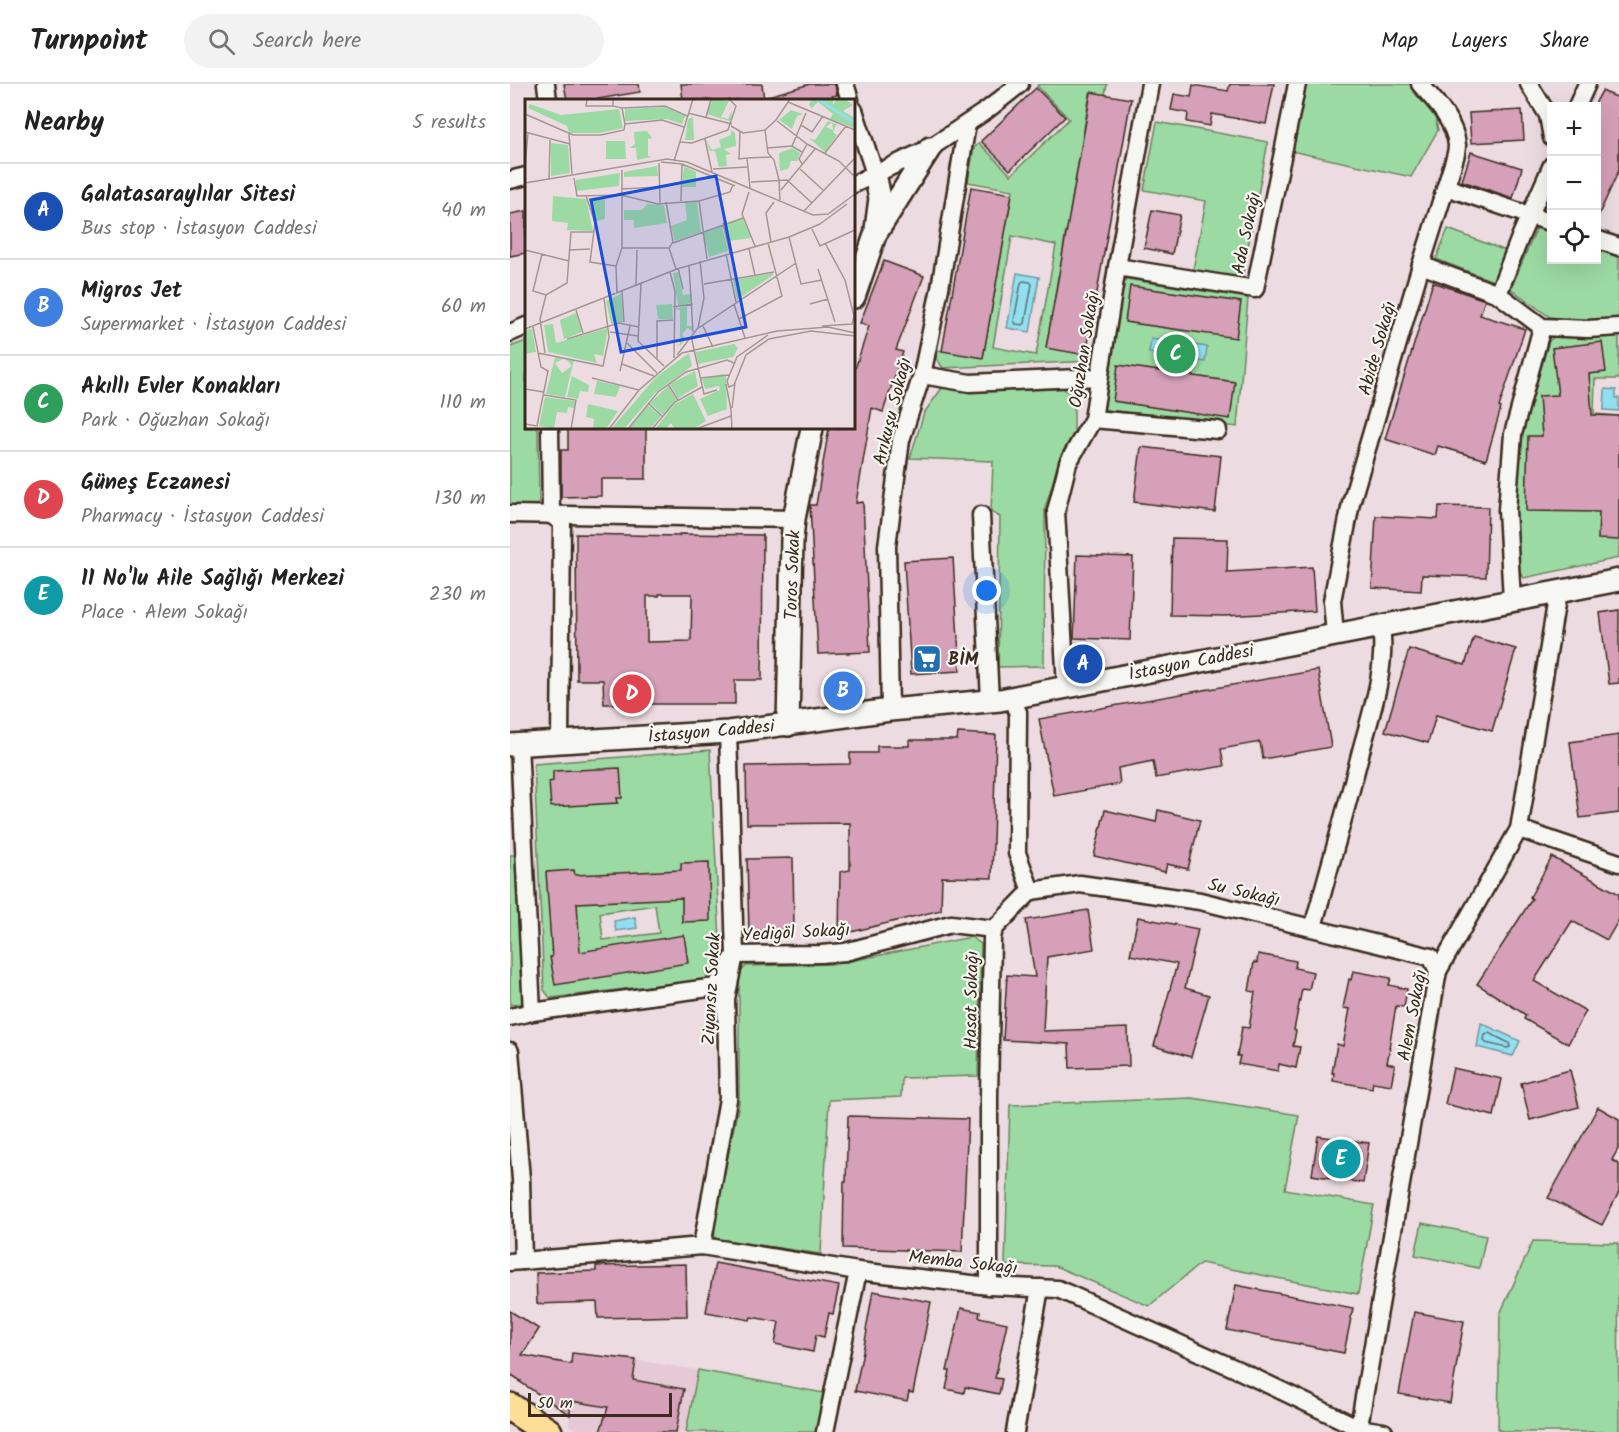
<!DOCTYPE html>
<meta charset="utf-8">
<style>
body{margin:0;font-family:Kalam,sans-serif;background:#f2f2f2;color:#222}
.controls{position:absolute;right:18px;top:18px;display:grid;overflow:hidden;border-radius:0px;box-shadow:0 6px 24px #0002}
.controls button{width:54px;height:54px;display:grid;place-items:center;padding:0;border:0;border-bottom:2px solid #e0e0e0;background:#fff;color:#222;font:30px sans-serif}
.scale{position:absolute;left:18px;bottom:15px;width:144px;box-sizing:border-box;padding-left:6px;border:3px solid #3b2a1e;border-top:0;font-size:16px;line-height:21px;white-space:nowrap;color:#3b2a1e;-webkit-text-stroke:4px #f6f6f2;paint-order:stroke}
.you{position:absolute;left:477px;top:507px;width:21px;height:21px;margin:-15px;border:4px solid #fff;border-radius:50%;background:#1a73e8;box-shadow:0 0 0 9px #1a73e833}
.badge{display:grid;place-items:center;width:39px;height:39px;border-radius:50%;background:#1f6fb2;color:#fff;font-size:20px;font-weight:700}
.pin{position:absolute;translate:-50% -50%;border:3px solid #fff;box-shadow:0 2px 6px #0006}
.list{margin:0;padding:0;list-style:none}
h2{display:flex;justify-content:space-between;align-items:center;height:78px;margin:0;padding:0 24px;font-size:26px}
h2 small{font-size:20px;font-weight:400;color:#767676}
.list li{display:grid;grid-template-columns:39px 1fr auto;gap:18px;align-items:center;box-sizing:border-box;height:96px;padding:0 24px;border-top:2px solid #e0e0e0}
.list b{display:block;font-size:22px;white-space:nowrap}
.list p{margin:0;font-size:20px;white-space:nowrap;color:#767676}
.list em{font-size:20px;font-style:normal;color:#767676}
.icon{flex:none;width:33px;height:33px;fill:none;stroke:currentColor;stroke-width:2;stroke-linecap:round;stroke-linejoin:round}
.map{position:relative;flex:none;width:1109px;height:1348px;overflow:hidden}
header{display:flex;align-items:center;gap:36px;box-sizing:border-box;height:84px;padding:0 30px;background:#fff;border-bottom:2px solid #e0e0e0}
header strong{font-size:28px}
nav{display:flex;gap:33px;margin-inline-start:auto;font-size:21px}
.search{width:420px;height:54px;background:#f2f2f2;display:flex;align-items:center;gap:15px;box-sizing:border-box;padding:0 21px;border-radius:33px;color:#767676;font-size:22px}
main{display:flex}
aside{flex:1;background:#fff}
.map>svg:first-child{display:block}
.built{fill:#e5cad5}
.green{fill:#9cdaa3;stroke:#6c8260;stroke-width:1.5;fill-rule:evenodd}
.water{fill:#91dff0;stroke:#6f979c;stroke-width:1.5}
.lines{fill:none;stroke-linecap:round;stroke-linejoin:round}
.shore{stroke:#5d7272;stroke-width:1.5}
.building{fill:#d5a0b8;stroke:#3b2a1e;stroke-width:1.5;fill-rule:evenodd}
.minor-casing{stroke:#3b2a1e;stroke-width:21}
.tertiary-casing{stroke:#3b2a1e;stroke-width:26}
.primary-casing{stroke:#3b2a1e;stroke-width:32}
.minor{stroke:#f6f6f2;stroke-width:16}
.tertiary{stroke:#f6f6f2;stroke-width:21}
.primary{stroke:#fcde96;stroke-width:27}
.labels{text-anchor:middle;stroke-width:4.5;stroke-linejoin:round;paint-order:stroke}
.street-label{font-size:18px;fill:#3b2a1e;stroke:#f6f6f2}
.poi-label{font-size:18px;font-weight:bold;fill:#3b2a1e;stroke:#f6f6f2;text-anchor:start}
.inset-river{fill:none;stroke:#91dff0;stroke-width:3}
.inset-road{fill:none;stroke:#a59593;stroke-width:1.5}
.view{fill:#1d4ed8;fill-opacity:0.15;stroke:#1d4ed8;stroke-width:3}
.inset-edge{fill:none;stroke:#3b2a1e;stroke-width:3}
</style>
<header>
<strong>Turnpoint</strong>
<div class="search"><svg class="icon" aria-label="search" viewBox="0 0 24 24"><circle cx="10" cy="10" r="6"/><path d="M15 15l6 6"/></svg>Search here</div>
<nav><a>Map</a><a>Layers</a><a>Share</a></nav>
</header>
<main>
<aside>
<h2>Nearby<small>5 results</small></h2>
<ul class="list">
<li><span class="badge" style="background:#1a4fb4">A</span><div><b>Galatasaraylılar Sitesi</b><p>Bus stop · İstasyon Caddesi</p></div><em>40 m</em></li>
<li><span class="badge" style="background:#3f7fe0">B</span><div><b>Migros Jet</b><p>Supermarket · İstasyon Caddesi</p></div><em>60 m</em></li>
<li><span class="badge" style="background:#2e9e5b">C</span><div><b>Akıllı Evler Konakları</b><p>Park · Oğuzhan Sokağı</p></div><em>110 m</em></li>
<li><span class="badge" style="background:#e0444e">D</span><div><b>Güneş Eczanesi</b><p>Pharmacy · İstasyon Caddesi</p></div><em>130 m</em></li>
<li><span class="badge" style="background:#0f9aa8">E</span><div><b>11 No'lu Aile Sağlığı Merkezi</b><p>Place · Alem Sokağı</p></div><em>230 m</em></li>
</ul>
</aside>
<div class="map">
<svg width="1109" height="1348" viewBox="0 0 1109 1348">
<rect width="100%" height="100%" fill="#ecdce1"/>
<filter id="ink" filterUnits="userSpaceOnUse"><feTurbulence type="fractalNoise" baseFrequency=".0167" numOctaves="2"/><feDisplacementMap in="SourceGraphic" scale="12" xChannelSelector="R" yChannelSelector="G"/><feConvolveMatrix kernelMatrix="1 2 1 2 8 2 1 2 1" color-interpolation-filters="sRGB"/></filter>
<g filter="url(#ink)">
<polygon class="built" points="62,1269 126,1276 188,1286 176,1348 70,1348 59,1341"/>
<g class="green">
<path d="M530 0H597L595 11 580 9 560 127 563 128 560 146H556L552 173 563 194 548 192 544 219 556 238 541 236 536 263 582 272 581 277 433 284 426 274 428 266 473 273 486 201 471 199 489 183 494 156 479 153 497 137 503 106 458 98 464 64 469 59 501 91 559 35 527 2ZM502 152 546 161 526 271 483 263Z"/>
<polygon points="796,0 902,0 924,29 928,46 901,93 781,67"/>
<polygon points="647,38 758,58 732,195 683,186 696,117 634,106"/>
<polygon points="1027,143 1041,148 1042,176 1086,176 1087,164 1109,172 1109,237 1086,238 1040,233 1001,205"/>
<polygon points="938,145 996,167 983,197 926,175"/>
<polygon points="610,194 738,214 727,343 590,325"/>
<polygon points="1109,251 1109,295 1085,295 1084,330 1109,332 1109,474 1014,494 1009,487 1005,429 1011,352 1039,257 1045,252"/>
<polygon points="16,257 16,344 28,344 29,426 0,425 0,263"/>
<polygon points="546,299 564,313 564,348 551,371 535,424 534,582 488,583 490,433 481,428 483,377 400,374 414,329 432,304"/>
<path d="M200 666 211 876 200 895 40 914 34 906 24 680ZM145 821 149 849 93 856 90 829Z"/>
<polygon points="0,771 9,771 15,919 0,921"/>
<polygon points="461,853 471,860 468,992 392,994 391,1013 319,1016 311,1170 206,1155 203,1144 229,1019 229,890 236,882 326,880"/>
<polygon points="682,1014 789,1031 775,1105 864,1121 848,1210 691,1179 639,1222 545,1182 495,1181 500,1021"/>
<polygon points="912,1139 976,1152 969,1184 905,1171"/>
<polygon points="1023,1157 1108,1159 1109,1348 1000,1348 988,1346 990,1230"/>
<polygon points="188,1286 314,1309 306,1348 176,1348"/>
</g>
<g class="water">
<polygon points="507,189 529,193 520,248 497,244"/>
<polygon points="641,255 697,263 695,278 639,269"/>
<polygon points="1095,305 1106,306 1106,314 1109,314 1109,327 1094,326"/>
<polygon points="125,833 127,844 106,847 104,837"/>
<polygon points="971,939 1010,957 1003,972 967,963"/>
</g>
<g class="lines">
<g class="shore">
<polygon points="513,197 520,198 522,200 515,239 513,241 506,240 504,237 511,199"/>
<polygon points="979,949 999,959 1000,963 997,964 976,959 974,956 975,951"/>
</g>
</g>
<g class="building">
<polygon points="54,0 129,0 130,8 82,16 57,16"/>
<polygon points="171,0 252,0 254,16 173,16"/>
<polygon points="300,0 325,0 327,11 322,12 323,16 258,16 258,12"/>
<polygon points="720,0 764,0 756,40 702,30 700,42 677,38 678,29 661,26 664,10 681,13 683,1 718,7"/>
<polygon points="526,4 555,33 500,86 471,57"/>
<polygon points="1092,7 1109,14 1109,86 1086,137 1086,18"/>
<polygon points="581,8 621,15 576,271 536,264"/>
<polygon points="1012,26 1014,56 961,59 959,29"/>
<polygon points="961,68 1012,84 1003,114 952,97"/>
<polygon points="461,103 502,110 473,274 432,267"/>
<polygon points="642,126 670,131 662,170 634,164"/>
<polygon points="16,127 16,169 0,172 0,130"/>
<polygon points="374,177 414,192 386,266 393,268 373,328 362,324 346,419 353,418 360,568 308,570 300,421 306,421 319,344 344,344 344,288 359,242 350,239"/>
<polygon points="923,198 975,216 970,231 1015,245 989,323 991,324 976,376 928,362 925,371 875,355"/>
<polygon points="620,202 731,218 726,254 615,238"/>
<polygon points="1092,258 1096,288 1079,290 1082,331 1109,332 1109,456 1088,455 1089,428 1016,427 1018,352 1032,352 1029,312 1048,311 1042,264"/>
<polygon points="608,281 725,298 720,335 603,317"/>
<polygon points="58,344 136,344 136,395 91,395 91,412 51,413 51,366 58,366"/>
<polygon points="631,363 711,372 705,428 624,418"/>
<polygon points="929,422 978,423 976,493 912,491 911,507 862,504 866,432 928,435"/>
<path d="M66 450 169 452V450L253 451 252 596H225V620H94L93 596H67ZM149 510H182L181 557 137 558V512H149Z"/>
<polygon points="662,454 718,455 717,488 802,483 805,527 715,532 660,531"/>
<polygon points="567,471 623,473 620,556 564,554"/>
<polygon points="443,474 450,587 401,590 394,477"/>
<polygon points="1109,526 1109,599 1099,600 1090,529"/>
<polygon points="964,553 1006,565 982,647 926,631 918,659 875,647 899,565 955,581"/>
<polygon points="808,586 821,663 753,675 750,658 711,665 714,682 646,694 643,677 608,684 610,700 544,712 529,635"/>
<polygon points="448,649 486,651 482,794 432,793 431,826 329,851 330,788 340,786 340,739 237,740 236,682 340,680 340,669 367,669 367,662 399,662 399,656 447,656"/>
<polygon points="1109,651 1109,729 1070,734 1060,658"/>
<polygon points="110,684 112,714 107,714 108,719 41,723 39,698 43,697 43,687"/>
<polygon points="595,726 646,738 648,726 690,736 678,785 657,780 655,788 584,772"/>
<polygon points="1042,773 1109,810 1109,835 1097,856 1062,837 1024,897 1076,927 1058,960 1014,935 1016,931 967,900 1022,815 1020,813"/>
<polygon points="283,774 284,846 239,847 237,775"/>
<polygon points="199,778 200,837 172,838 172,814 67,819 70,868 174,851 178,879 45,901 40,873 42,873 36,788 64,786 65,791 171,786 171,779"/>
<polygon points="578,826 584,865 537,873 533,947 618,944 619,982 560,984 559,960 493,956 497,891 525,893 516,836"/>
<polygon points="628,833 688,845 675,904 699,911 681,973 644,962 667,880 620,871"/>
<polygon points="748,870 786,877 785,884 803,888 799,906 792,905 784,946 786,947 783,962 790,963 786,984 769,980 768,987 728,980 730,972 727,972 732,943 739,944 745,908 739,907 744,878 747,879"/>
<polygon points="843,887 881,894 879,901 897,905 894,923 886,922 879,964 880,964 877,979 885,981 881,1001 863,998 862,1004 823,997 824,989 822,989 827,960 833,962 840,925 833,924 839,895 841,896"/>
<polygon points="943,984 992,995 984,1032 935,1020"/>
<polygon points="1060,986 1069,1023 1020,1036 1011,999"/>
<polygon points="1088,1023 1109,1035 1109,1063 1102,1076 1109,1080 1109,1108 1092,1141 1038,1114"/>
<polygon points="338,1032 458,1035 452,1168 333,1164 334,1098 336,1098"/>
<polygon points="808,1052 859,1059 853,1099 802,1091"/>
<polygon points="205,1179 329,1202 323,1230 319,1229 314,1253 306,1251 303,1268 265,1260 269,1238 241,1233 240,1236 196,1228"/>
<polygon points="176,1180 177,1232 88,1234 87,1218 27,1220 26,1189 86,1187 86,1182"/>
<polygon points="726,1201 843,1224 834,1269 717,1246"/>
<polygon points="363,1207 421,1218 403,1309 399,1308 397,1317 345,1307 357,1247 356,1246"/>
<polygon points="451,1224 470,1228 469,1233 497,1239 485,1294 492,1295 489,1310 455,1303 454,1309 436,1305 440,1287 437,1287"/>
<polygon points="0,1227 29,1245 12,1271 61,1280 62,1269 126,1276 123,1296 174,1305 166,1348 90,1348 98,1323 60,1317 60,1331 10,1298 11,1297 0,1290"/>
<polygon points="904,1228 954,1237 940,1319 889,1310"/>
</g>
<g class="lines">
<g class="minor-casing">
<g id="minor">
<polyline points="36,0 38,16"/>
<polyline points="335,0 340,16"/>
<polyline points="1019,0 1038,31 1042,54"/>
<polyline points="1067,22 1077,0"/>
<polyline points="344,26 365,90"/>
<polyline points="0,96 16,92"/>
<polyline points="344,100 420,64 477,26 510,0"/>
<polyline points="936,103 1042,139"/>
<polyline points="1086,155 1109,163"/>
<polyline points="911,181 988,210 1032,243 1078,245 1109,243"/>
<polyline points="607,183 745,205 787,0"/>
<polyline points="988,210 1011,151 1042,81"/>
<polyline points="0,249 16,242"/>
<polyline points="412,291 460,299 589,293"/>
<polyline points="583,335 708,346"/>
<polyline points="40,344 41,431 52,438 50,657"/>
<polyline points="0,430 284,435"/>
<polyline points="471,431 480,617"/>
<polyline points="1002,516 997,426 1003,350 1032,243"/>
<path d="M825 550 822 517 841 419 911 181 943 80C945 74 947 67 947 61 945 38 925 17 910 0"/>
<polyline points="556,602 546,427 558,379 583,335 607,183 640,0"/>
<polyline points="501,614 508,628 507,769 521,807"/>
<polyline points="380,626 377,462 391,356 412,291 430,204 457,40"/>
<polyline points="9,660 22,928"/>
<polyline points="1009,745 1109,779"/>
<polyline points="521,807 570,800 690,817 921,873 928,887"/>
<path d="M803 843C819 785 836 726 851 667 862 626 877 584 871 541"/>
<polyline points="0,933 22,928 206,903 225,871 311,870 335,868 441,840 484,845"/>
<polyline points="0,967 11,1095 13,1177"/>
<polyline points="192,1162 218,1015 216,915 225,871 218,648"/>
<polyline points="0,1178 192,1162 348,1187 479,1202 548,1205 726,1285 849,1344 874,1348"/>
<polyline points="479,1202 479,1012 482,854 484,845 521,807"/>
<polyline points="315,1348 348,1187"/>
<polyline points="505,1348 530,1204"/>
<polyline points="848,1348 928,887 1009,745 1048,508"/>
</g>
</g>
<g class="tertiary-casing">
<g id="tertiary">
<polyline points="365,90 370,114 366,145"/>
<polyline points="344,213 365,151 420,64"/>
<polyline points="278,641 282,456 284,435 302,344"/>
<polyline points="0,661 218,648 380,626 490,616 1109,496"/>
</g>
</g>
<g class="primary-casing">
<polyline id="primary" points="0,1323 38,1348"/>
</g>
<use href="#minor" class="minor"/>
<use href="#tertiary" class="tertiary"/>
<use href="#primary" class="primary"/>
</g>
</g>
<defs>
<g id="supermarket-square" transform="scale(1.5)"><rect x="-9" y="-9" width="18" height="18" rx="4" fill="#1f6fb2" stroke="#f6f6f2"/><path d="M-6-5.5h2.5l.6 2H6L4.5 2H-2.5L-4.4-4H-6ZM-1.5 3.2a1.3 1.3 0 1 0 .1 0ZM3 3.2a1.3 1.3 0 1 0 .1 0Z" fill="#fff"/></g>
</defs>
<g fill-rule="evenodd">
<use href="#supermarket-square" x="417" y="575"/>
</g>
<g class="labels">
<g class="street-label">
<text transform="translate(736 149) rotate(-78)" y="6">Ada Sokağı</text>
<text transform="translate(867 264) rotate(-74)" y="6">Abide Sokağı</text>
<text transform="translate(574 265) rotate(-81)" y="6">Oğuzhan Sokağı</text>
<text transform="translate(382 327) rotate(-76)" y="6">Arıkuşu Sokağı</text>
<text transform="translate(282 491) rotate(-88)" y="6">Toros Sokak</text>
<text transform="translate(681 578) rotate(-11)" y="6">İstasyon Caddesi</text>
<text transform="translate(201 647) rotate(-5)" y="6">İstasyon Caddesi</text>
<text transform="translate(734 808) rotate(13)" y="6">Su Sokağı</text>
<text transform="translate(286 848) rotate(-3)" y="6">Yedigöl Sokağı</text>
<text transform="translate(201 905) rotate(-87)" y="6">Ziyansız Sokak</text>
<text transform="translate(461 916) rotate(-89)" y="6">Hasat Sokağı</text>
<text transform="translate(902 931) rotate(-79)" y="6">Alem Sokağı</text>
<text transform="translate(453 1178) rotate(6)" y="6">Memba Sokağı</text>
</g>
<g class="poi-label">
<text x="438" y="581">BİM</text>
</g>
</g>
<g transform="translate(15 15)">
<rect width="330" height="330" fill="#ecdce1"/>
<path d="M187 0 204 2 196 18 203 20 207 11 206 21 204 22 182 15ZM287 0H308V6L311 1 320 0 328 6 318 12 330 19V29L305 20 308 15 293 3 287 9 284 6ZM5 5 36 16 94 10 98 29 74 34H44L42 27 3 9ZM140 8 160 17 157 25 142 20 100 22V10ZM266 11 278 15 272 17 267 30 254 21ZM168 18 169 41H160L163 20ZM303 22 307 23 301 28 308 31 307 24 312 25 308 33 312 36 300 53 284 39 290 41ZM206 31 210 34 211 47 199 50 206 55 201 56 202 67 194 68 190 52H185L181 41 187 51 196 48 194 41 206 36ZM122 32 127 39 123 40V57L127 58 112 61 111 49H105L110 45 109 33ZM81 42H100L101 60H81ZM26 44 43 46 45 74 26 77ZM268 49 275 54 272 62H266L263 70 255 72 254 54ZM132 67 133 77 99 78V73ZM159 67 171 73V88H157ZM95 74 94 87 51 92V81ZM28 97 61 100 68 132 42 131 43 124 27 122ZM80 98V120L71 122 63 99ZM160 103H172L176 133 150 142 146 127 162 121ZM122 105 139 106 142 124 109 129V121H99V111H117ZM218 120 226 139 203 142 199 125ZM197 127 203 152 184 158 178 134ZM153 173 158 196 167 195 165 204 153 207 148 174ZM248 174V176L212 201 208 181ZM96 195 98 223 86 225 81 202ZM147 205 148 220H133L131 206ZM166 206 162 208V227H167V232L162 229 157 236 161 240 156 246 150 247 155 245V211L149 210ZM51 214 57 233 39 240 35 221ZM28 225 31 244 83 229 78 257 69 255 72 264 23 253 19 226ZM7 230 11 253 0 255V231ZM209 245 213 249 208 258 173 265 171 253ZM164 254 167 267 130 294 99 330H86L131 278ZM30 258 38 260 30 264 37 274 47 267 41 260 49 261 40 298 21 295ZM170 272 173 287 153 299 145 285ZM197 275 201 276 202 310 183 317 175 300 195 291 194 287 180 290 177 280ZM47 277 64 286 63 293 55 292 53 300 42 298ZM72 282 95 287 91 298 69 295ZM143 287 152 301 138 316 125 304ZM168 295 181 322 168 330H150L146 324 141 330H130L150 305ZM20 298 50 302 49 309 43 308 42 314 32 313 29 330 14 327ZM63 305 85 310 93 312 81 330H68L69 320 61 318ZM123 306 136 317 125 330H104Z" fill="#9cdaa3"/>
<path class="inset-river" d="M293 0 330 24"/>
<path class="inset-road" d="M62 0 61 7H88M88 0V7L97 9 100 25M263 3 330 31M97 9 140 7 162 17M163 14 207 25M0 15 48 36H76L99 31 100 25 137 21 159 28M181 18 186 0M252 22 282 45 314 62 330 78M276 26 287 33 298 17M206 27 218 34 240 31M215 32 214 60 222 59 225 89M0 33 45 45M44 35 47 75M180 40 187 73M155 43 167 44 203 31 211 7 204 0M267 47 281 14M242 49 267 47 277 53M300 54 321 27M222 59 246 58M149 62 168 0M136 63 157 65 210 87M134 64 135 104M278 66 274 60 282 45M0 68 3 34M188 70 222 68M275 70 298 91M49 79 52 97 96 96 133 105 174 102 205 93 208 86M24 81 25 41M226 83 262 81 287 104M0 84 142 60 162 63 288 116 303 115 330 95M96 90 134 88M256 91 290 50M224 93 217 115 230 147M194 96 201 123M61 97 70 124 65 163 91 167M156 102 157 65M174 102 182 160M255 102 254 81 249 61 243 54 240 31 251 21 265 0M141 103 148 143 144 149 151 170M279 112 330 59M198 124 205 154M295 125 322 105M287 130 295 147 330 131M264 138 276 185 297 181M246 143 241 114 249 103M148 144 218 119M97 149H144M224 150 230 176M0 151 44 162M45 151 65 150M17 155 8 192 21 196 42 184 46 133H69M201 155 211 203M164 166 168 233M153 169 158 190M293 170 310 223M145 173 150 192 149 259M116 185 113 242 139 267M179 185 249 173M111 186 112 151M97 192 99 223M92 194 91 167 97 149V71M209 205 220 239M285 205 303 200M148 208 168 205M51 211 58 234M214 220 257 197 243 144M178 227 188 248M297 227 327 225 329 217 320 181 300 144M173 229 179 199 175 162M0 230 152 170 264 138 295 125M85 233 113 237M243 236 212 258 202 282 204 288 209 286 221 256 244 240 286 232 330 237M166 237 179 295 192 291M42 240 94 224 114 228M102 244 132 274M13 254 78 267 84 238 79 199M20 254 15 220 21 196M152 256 172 230 271 164M132 259V222L148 221M97 265 129 277M95 272 105 227M67 279 114 291M175 279 204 276M143 285 153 301M201 285 206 311M0 290 19 293M19 296 51 301 46 330M123 304 137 317M207 309 210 284M206 311 207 330M0 325 12 327 23 272 16 268 8 228M84 330 114 291 157 254 252 232 303 228 330 234M103 330 133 293 161 273 202 261 209 264M127 330 150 303 177 288M171 330 206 317"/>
<path class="view" d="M191 77 221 228 96 253 66 101Z"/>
<rect width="330" height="330" class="inset-edge"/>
</g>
</svg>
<div class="controls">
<button>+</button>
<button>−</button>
<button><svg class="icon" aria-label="locate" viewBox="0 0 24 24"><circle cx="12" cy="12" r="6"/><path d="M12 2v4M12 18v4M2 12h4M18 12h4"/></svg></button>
</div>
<div class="scale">50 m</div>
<div class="you"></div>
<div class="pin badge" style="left:573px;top:580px;background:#1a4fb4">A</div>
<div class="pin badge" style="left:333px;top:607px;background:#3f7fe0">B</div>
<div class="pin badge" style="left:666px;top:270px;background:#2e9e5b">C</div>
<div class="pin badge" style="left:122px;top:610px;background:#e0444e">D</div>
<div class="pin badge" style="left:831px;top:1075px;background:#0f9aa8">E</div>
</div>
</main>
